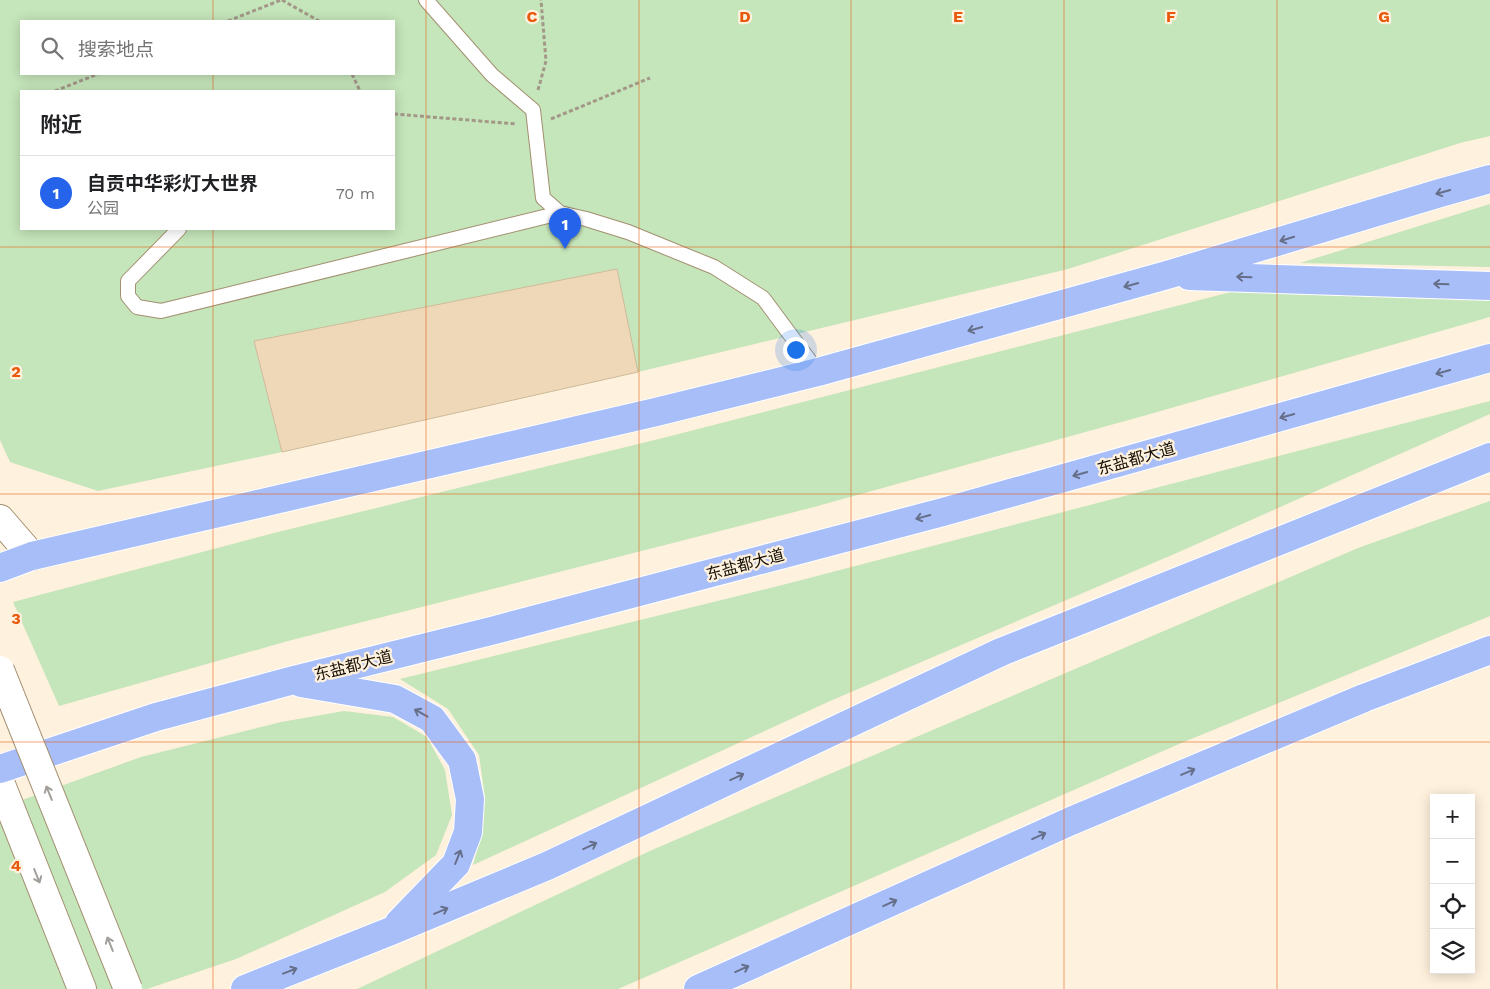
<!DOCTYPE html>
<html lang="zh">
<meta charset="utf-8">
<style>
body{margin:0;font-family:"Work Sans","Noto Sans SC",sans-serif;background:#f2f2f2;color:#202124}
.controls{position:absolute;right:15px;bottom:15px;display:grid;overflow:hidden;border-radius:0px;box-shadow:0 2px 12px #0003}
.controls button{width:45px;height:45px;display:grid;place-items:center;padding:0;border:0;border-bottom:1px solid #e0e0e0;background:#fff;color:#202124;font:25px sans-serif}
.you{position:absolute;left:795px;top:349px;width:18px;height:18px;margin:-12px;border:4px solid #fff;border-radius:50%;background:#1a73e8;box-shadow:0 0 0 8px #1a73e833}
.badge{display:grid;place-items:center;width:32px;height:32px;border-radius:50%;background:#2563eb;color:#fff;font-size:16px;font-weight:700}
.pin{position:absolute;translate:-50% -41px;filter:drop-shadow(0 1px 2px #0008)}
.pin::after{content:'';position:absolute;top:26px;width:18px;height:15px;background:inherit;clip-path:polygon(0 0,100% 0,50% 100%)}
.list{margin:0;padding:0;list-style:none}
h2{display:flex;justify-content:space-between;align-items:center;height:65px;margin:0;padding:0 20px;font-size:21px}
h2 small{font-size:16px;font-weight:400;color:#757577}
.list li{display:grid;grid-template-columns:32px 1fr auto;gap:15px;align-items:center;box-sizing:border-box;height:75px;padding:0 20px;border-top:1px solid #e0e0e0}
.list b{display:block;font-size:19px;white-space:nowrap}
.list p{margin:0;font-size:16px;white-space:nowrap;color:#757577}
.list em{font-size:16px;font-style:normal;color:#757577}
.icon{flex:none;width:28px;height:28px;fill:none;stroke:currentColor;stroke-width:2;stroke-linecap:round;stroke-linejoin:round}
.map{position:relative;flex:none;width:1490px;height:989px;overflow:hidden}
.search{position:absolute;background:#fff;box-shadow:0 2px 12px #0003;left:20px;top:20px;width:375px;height:55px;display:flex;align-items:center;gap:12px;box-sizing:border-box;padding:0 18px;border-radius:0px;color:#757577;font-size:19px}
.panel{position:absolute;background:#fff;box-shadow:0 2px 12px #0003;left:20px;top:90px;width:375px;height:140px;border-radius:0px}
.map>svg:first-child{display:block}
.green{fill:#c5e5ba;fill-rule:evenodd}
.building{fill:#eed8b8;stroke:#cfbb9b}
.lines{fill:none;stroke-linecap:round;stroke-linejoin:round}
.service-casing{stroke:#a38f71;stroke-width:16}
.secondary-casing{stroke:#a38f71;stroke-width:30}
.trunk-casing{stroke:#fff;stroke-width:30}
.path{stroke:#a39888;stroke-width:3;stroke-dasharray:4 2.5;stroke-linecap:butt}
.service{stroke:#fff;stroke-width:14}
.secondary{stroke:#fff;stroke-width:28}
.trunk{stroke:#a8bef8;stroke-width:28}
.secondary-bridge-casing{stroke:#a38f71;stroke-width:30;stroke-linecap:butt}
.secondary-bridge{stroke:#fff;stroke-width:28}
.oneway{stroke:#666f8a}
.oneway2{stroke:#a29f9b}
.grid{fill:none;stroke:#e8590c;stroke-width:1;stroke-opacity:0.55}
.labels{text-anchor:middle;stroke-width:4.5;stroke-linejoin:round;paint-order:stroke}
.street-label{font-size:16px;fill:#160f04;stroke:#fef1dd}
.grid-label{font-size:16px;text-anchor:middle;font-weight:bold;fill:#e8590c;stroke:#fef1dd;stroke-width:4.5;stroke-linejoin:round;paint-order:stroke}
</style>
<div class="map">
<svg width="1490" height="989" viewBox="0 0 1490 989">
<rect width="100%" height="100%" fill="#fef1dd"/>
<g class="green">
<path d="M0 0H1490V136L1460 143 1068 269 638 372 282 452 98 491 10 462 0 440ZM21 21H394V74H21ZM21 91H394V229H21Z"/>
<polygon points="1490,204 1490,267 1300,263"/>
<polygon points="1231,292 1490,300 1490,317 1143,416 814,507 288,641 59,706 13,602 274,533 667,437"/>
<polygon points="1490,401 1490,414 1172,555 830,701 473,865 481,835 485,798 479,755 448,709 400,679 786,584"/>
<polygon points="1490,501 1490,616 1179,744 618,989 357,989 652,850 1358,548"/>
<polygon points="344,711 393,717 427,737 445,770 452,815 436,855 385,892 236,959 147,989 0,989 0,808 141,757 281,722"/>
</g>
<polygon class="building" points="617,269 638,372 282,452 254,341"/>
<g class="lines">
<g class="service-casing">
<g id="service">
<polyline points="426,0 492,75 533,110 543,198 560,213 586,219 628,232 714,267 763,298 818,372"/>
<polyline points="179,229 128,281 128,296 137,307 161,311 560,213"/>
</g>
</g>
<g class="secondary-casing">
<g id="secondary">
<polyline points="0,519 32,556"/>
<polyline points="0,782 82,989"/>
</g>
</g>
<g class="trunk-casing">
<g id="trunk">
<polyline points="1189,276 1490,286"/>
<polyline points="0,568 32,556 656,412 818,372 1167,275 1440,193 1490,179"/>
<polyline points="301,683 395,699 432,719 462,760 470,799 468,832 456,864 399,923"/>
<polyline points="0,769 156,717 290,681 495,630 943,512 1490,358"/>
<polyline points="245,989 391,931 547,866 1001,652 1490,457"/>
<polyline points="698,989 1071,821 1364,698 1490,650"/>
</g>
</g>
<g class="path">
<polyline points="282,0 319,21"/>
<polyline points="228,21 281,0"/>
<polyline points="352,74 360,91"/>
<polyline points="538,90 546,61 541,0"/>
<polyline points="55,91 98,74"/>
<polyline points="394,114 517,124"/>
<polyline points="551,119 650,78"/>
</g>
<use href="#service" class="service"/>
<use href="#secondary" class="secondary"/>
<use href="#trunk" class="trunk"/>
<g class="secondary-bridge-casing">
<polyline id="secondary-bridge" points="0,670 128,989"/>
</g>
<use href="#secondary-bridge" class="secondary-bridge"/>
</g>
<defs><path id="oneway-shaft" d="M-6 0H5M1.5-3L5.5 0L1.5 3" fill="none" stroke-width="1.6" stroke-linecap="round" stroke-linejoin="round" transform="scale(1.25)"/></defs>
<g class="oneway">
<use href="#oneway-shaft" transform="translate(1443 192) rotate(164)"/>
<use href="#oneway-shaft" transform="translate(1287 239) rotate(163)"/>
<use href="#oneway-shaft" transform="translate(1244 277) rotate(-178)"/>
<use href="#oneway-shaft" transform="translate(1441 284) rotate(-178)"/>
<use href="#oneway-shaft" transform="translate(1131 285) rotate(164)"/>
<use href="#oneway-shaft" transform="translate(975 329) rotate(164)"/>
<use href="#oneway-shaft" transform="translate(1443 372) rotate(164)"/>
<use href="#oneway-shaft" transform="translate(1287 416) rotate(164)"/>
<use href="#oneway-shaft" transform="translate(1080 474) rotate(164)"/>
<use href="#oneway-shaft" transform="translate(923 517) rotate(165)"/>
<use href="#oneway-shaft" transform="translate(421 713) rotate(-151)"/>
<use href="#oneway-shaft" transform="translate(1188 772) rotate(-23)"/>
<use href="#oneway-shaft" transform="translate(737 777) rotate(-25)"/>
<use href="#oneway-shaft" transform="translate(1039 836) rotate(-24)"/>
<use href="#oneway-shaft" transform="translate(590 846) rotate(-25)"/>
<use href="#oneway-shaft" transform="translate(458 857) rotate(-68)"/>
<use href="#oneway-shaft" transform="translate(890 903) rotate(-24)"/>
<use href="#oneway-shaft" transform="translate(441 911) rotate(-23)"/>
<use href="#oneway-shaft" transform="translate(742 969) rotate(-24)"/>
<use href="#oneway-shaft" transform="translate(290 971) rotate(-21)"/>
</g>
<g class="oneway2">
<use href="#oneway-shaft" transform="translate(49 793) rotate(-112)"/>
<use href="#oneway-shaft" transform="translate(37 876) rotate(68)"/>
<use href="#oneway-shaft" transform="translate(110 944) rotate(-112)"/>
</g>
<path class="grid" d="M213 0V21M426 0V989M639 0V989M851 0V989M1064 0V989M1277 0V989M213 74V91M213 229V989M0 247H1490M0 494H1490M0 742H1490"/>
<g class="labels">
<g class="street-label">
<text transform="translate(1136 458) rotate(-16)" y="6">东盐都大道</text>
<text transform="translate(745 564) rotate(-15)" y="6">东盐都大道</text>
<text transform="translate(353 665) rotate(-14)" y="6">东盐都大道</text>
</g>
</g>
<g class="grid-label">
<text x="532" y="22">C</text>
<text x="745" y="22">D</text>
<text x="958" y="22">E</text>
<text x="1171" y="22">F</text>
<text x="1384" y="22">G</text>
<text x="16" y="377">2</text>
<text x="16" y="624">3</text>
<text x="16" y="871">4</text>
</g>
</svg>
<div class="controls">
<button>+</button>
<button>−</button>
<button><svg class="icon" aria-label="locate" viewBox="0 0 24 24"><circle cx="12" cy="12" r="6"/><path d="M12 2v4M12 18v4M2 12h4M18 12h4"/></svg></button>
<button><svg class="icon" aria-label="layers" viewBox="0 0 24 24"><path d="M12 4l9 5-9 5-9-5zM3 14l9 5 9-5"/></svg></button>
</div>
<div class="you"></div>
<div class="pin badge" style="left:565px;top:249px">1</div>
<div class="search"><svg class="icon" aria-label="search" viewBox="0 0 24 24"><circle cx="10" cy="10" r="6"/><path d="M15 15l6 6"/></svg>搜索地点</div>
<section class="panel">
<h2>附近<small></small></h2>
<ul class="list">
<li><span class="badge">1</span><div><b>自贡中华彩灯大世界</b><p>公园</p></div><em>70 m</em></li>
</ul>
</section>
</div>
